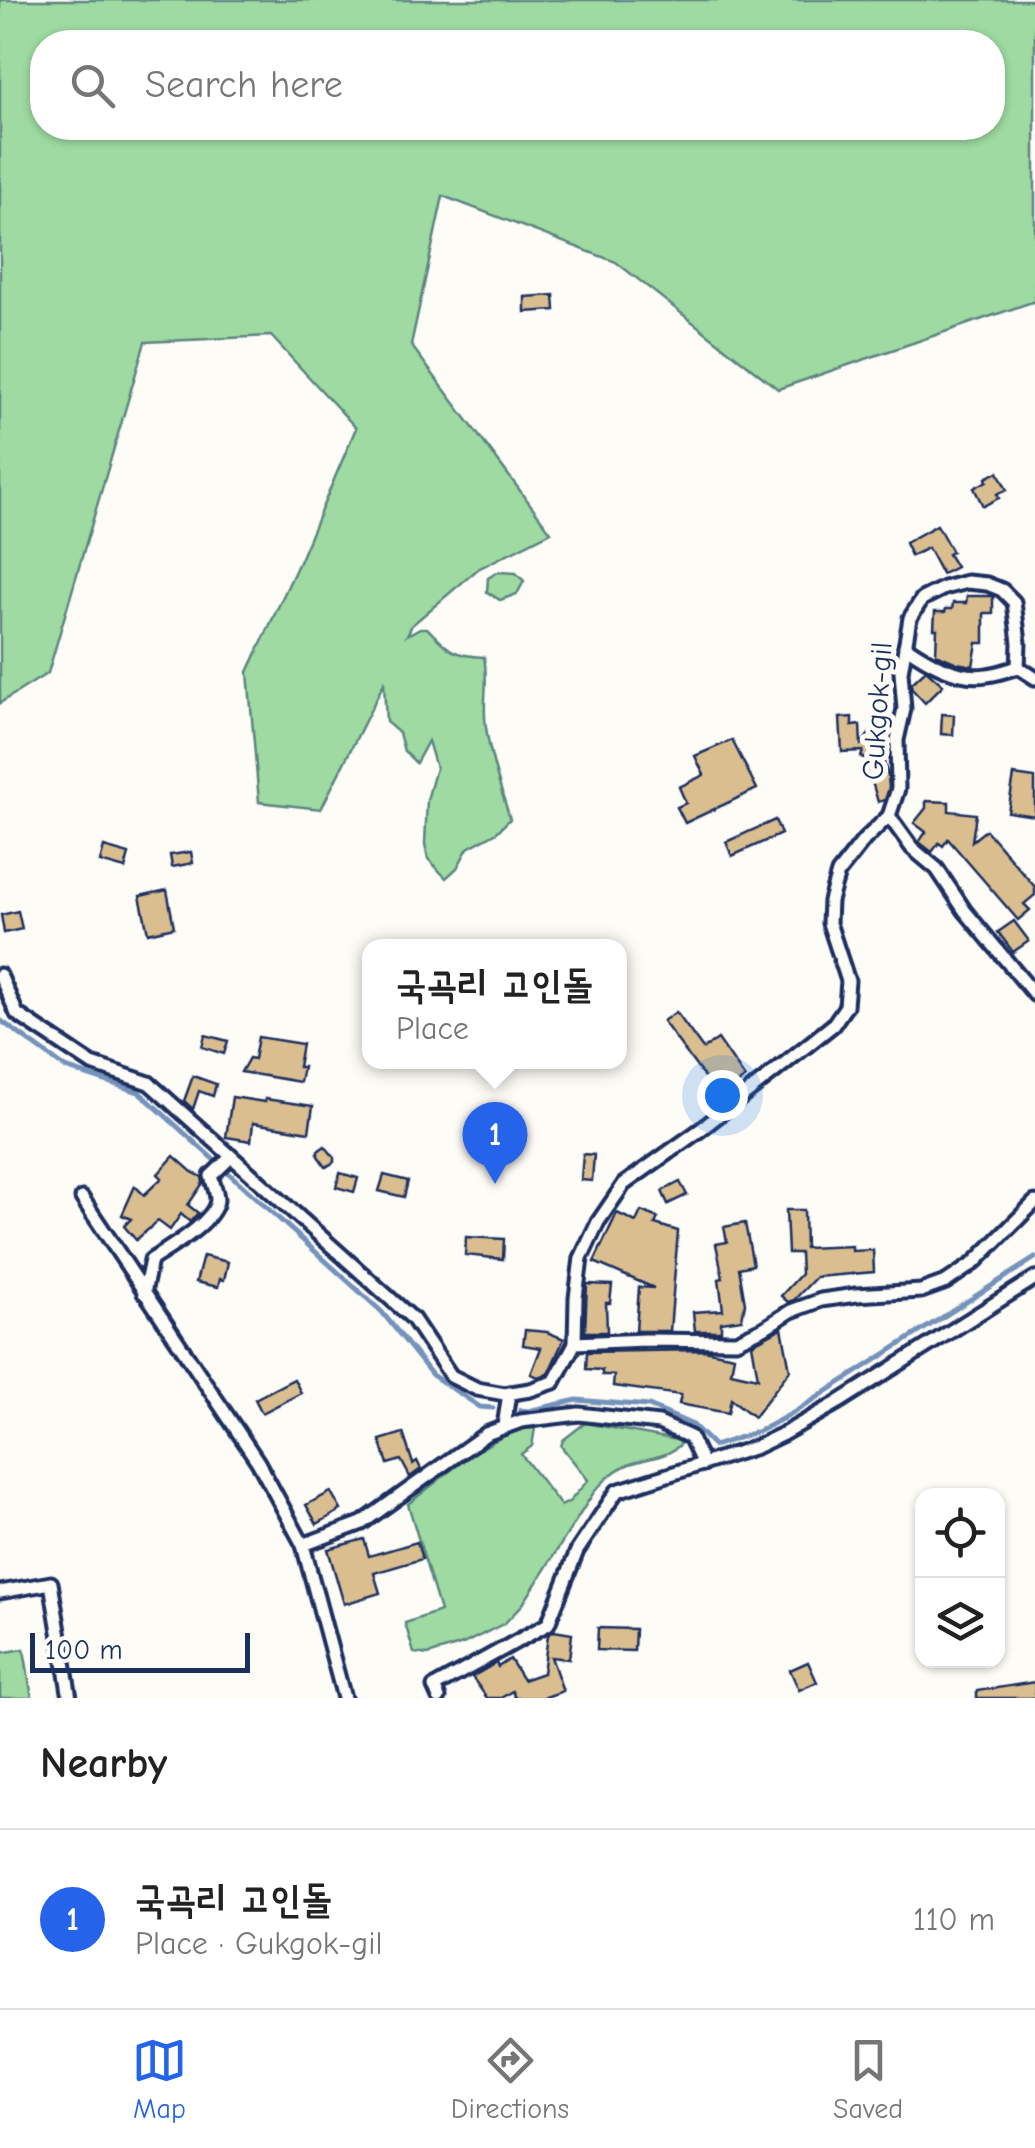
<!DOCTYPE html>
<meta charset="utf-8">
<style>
body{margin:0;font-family:"Comic Neue","Poor Story",sans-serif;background:#f6f6f6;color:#222}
.controls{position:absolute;right:30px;bottom:30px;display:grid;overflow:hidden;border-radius:20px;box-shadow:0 2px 8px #0004}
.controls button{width:90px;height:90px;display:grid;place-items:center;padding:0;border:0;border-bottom:2px solid #e0e0e0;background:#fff;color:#222;font:50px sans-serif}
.scale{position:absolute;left:30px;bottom:25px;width:220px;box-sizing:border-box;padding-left:10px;border:5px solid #1b2f5e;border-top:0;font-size:28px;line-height:35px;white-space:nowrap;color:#1b2f5e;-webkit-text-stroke:8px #fdfcf7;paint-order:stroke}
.you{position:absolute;left:722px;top:1095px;width:35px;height:35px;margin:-25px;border:8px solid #fff;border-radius:50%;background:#1a73e8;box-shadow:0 0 0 15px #1a73e833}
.badge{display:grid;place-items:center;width:65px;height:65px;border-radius:50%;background:#2563eb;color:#fff;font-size:32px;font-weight:700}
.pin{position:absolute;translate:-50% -82px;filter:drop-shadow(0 2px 5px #0008)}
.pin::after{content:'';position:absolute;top:52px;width:35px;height:30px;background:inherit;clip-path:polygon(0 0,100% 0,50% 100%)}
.popup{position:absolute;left:362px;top:939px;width:265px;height:130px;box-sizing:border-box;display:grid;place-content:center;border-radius:20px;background:#fff;filter:drop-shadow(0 2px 8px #0005);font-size:32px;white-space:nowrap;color:#767676}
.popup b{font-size:38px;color:#222}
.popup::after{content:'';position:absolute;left:50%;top:100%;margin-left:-20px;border:20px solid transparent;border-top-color:#fff}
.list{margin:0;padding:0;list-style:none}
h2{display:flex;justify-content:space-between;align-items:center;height:130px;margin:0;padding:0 40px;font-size:42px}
h2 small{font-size:32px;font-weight:400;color:#767676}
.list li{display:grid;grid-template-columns:65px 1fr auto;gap:30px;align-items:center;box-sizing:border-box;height:180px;padding:0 40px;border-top:2px solid #e0e0e0}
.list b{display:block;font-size:38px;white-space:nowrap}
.list p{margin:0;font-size:32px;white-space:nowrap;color:#767676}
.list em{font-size:32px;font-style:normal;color:#767676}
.icon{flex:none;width:55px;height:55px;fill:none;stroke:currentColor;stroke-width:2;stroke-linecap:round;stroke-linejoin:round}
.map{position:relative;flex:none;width:1035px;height:1698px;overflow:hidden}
.search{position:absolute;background:#fff;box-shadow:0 2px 8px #0004;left:30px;right:30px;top:30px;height:110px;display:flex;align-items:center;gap:25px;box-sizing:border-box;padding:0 35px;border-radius:40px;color:#767676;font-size:38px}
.sheet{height:310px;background:#fff}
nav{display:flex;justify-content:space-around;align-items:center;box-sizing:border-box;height:140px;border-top:2px solid #e0e0e0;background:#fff;font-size:28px;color:#767676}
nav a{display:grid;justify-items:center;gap:5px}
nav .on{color:#2563eb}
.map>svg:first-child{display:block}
.green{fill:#9edaa2;stroke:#5c8480;stroke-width:2.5;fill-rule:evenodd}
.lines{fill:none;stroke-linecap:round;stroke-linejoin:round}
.stream{stroke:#7492ba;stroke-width:5}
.building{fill:#dabe8f;stroke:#1b2f5e;stroke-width:2.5}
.minor-casing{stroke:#1b2f5e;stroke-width:19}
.minor{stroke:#fdfcf7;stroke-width:11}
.labels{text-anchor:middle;stroke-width:10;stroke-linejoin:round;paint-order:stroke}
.street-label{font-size:30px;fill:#1b2f5e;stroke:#fdfcf7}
</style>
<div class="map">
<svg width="1035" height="1698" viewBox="0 0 1035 1698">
<rect width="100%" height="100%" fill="#fdfcf7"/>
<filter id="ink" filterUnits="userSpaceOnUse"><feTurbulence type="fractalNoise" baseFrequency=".01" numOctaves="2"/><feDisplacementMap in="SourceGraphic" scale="20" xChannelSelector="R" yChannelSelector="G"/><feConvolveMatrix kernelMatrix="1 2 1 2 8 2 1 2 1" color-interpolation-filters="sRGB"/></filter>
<g filter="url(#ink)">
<g class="green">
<path d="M0 0H1035V301L778 389 616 262 443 196 411 345 551 532 478 569 412 625 407 635 420 628H427C449 650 451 655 484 657 489 681 482 703 486 727 490 758 501 789 510 819L497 832 468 848 457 868 446 878 428 859 425 844 427 800 436 768 428 741 416 763 404 751 399 733 386 722 384 683 321 809 259 802 248 672 299 562 356 428 271 336 145 342 48 673 0 703ZM42 42H992V128H42Z"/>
<polygon points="498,572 516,573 524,581 517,594 500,600 487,592 488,578"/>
<path d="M585 1423 683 1441C670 1459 645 1457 625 1466 613 1471 603 1482 594 1492L523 1604 505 1623 463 1644 428 1655 414 1653 405 1623 440 1611 408 1504C438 1482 498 1426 535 1428L532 1446 521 1454 561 1506 570 1501 588 1480 561 1446 563 1440Z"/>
<polygon points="24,1649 32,1698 0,1698 0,1653"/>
</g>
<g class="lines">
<g class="stream">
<polyline points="0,1020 66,1068 139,1092 382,1312 432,1375 480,1407 493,1408"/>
<polyline points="520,1410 528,1411 577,1400 649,1406 693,1425 714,1446 759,1431 793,1413 1035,1258"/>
</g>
</g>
<g class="building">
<polygon points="554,295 555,310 525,312 525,297"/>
<polygon points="998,472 1007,490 997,494 999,498 983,506 974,488 987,481 986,478"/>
<polygon points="937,525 952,552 948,554 956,567 942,574 928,548 911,556 905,543"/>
<polygon points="967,596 993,596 993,613 984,613 984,643 977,643 973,666 957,663 936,654 937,629 934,629 935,612 945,612 946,609 952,609 953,603 966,603"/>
<polygon points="926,670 943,685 925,703 912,689 911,684"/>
<polygon points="942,714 954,715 953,735 941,734"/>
<polygon points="852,717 852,726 860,725 861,744 874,728 888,776 889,788 885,800 878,802 865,758 861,757 863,751 842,752 840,718"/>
<polygon points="732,740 757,789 685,823 677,807 686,803 679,787 704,775 695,756"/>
<polygon points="1014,775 1035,778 1035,816 1008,812"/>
<polygon points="926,801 949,802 949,811 976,814 972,841 986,830 1035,887 1035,895 1024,904 1030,910 1018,920 948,839 943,846 939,843 932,852 919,842 926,832 914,823 926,808"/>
<polygon points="775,820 781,834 732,856 726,842"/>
<polygon points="104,847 129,854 125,869 100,862"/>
<polygon points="191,852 193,863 172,867 170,855"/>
<polygon points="167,890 174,927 148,933 140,896"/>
<polygon points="18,911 22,929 4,933 1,915"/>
<polygon points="1014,921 1029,941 1013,952 998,932"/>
<polygon points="676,1012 703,1049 718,1039 745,1078 720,1099 663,1021"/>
<polygon points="205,1035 228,1041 224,1054 202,1047"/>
<polygon points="258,1037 302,1044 298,1067 303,1067 300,1082 241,1072 249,1058 254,1059"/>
<polygon points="193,1076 216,1084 213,1096 199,1091 193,1109 184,1101"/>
<polygon points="232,1097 265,1102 265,1099 313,1106 309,1132 253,1123 251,1141 226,1137"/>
<polygon points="325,1146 334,1157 334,1162 326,1167 318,1156 318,1151"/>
<polygon points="583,1154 594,1155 592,1181 581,1180"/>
<polygon points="174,1156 192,1172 202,1177 203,1183 188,1205 198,1213 190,1222 181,1214 170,1230 158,1221 136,1240 124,1226 131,1219 122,1215 135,1186 144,1195 162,1178 158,1174"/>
<polygon points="340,1173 358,1178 354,1192 336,1187"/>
<polygon points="384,1175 408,1181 404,1197 379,1191"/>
<polygon points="680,1182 687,1195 668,1204 662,1191"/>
<polygon points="786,1210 804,1210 805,1248 852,1246 852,1251 873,1250 874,1272 816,1277 794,1300 788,1302 781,1296 801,1274 800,1253 788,1253"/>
<polygon points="641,1211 658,1218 655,1224 678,1231 670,1331 636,1331 639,1287 654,1288 594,1262 617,1213 636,1222"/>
<polygon points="745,1223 753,1265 739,1268 745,1303 742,1319 721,1322 721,1331 695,1331 693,1312 723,1310 719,1279 723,1278 716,1244 727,1242 724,1227"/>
<polygon points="466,1237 504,1239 503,1259 465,1255"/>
<polygon points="203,1256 228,1262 224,1280 220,1279 218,1287 196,1282"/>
<polygon points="587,1284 612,1285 610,1303 606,1303 607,1332 585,1332"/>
<polygon points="782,1328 790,1370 754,1417 731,1399 728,1413 679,1404 681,1395 613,1386 614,1375 602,1375 602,1370 586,1369 587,1352 704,1350 734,1356 731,1372 758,1378 752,1344"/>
<polygon points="525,1330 547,1332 564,1339 548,1374 538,1377 531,1374 541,1348 523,1345"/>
<polygon points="294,1379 301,1393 262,1413 255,1399"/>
<polygon points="403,1433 413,1464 417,1461 421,1469 410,1477 401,1460 388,1464 380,1440"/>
<polygon points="331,1492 341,1510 317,1524 306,1505"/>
<polygon points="364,1539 369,1556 417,1542 422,1559 374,1573 380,1593 344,1604 328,1549"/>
<polygon points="598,1628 635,1629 634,1651 597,1650"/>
<polygon points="554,1631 572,1634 569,1659 551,1657 563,1691 543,1698 515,1698 512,1691 501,1698 487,1698 472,1677 496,1663 498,1667 510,1659 523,1680 543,1673 548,1635"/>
<polygon points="808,1662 817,1682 799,1690 790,1670"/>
<polygon points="1035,1682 1035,1698 977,1698 977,1691"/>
</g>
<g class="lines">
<g class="minor-casing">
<g id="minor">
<path d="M905 646C928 662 958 680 987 675 997 674 1008 670 1018 667L1035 678"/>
<polyline points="889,816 912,848 937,869 965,911 1035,995"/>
<polyline points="0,975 17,1014 92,1064 149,1083 213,1140 413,1319 451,1376 477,1389 505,1394 530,1390 554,1382 575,1343 645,1340 736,1341 764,1328 791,1311 821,1300 856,1295 921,1291 946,1282 974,1263 1035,1202"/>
<polyline points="82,1198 258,1462 303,1545"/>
<path d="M144 1293 151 1260C169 1248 215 1222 217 1200 217 1192 213 1184 211 1176L231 1157"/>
<polyline points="575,1343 576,1298 581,1258 598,1222 624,1184 700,1130 774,1072 833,1025 846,1006 848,981 829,923 830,901 838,873 864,840 889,816 898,789 897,740 904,709 901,672 910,618 922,599 944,588 967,582 987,584 1002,590 1014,602 1019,643 1018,667"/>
<polyline points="504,1427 509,1393"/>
<polyline points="0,1592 51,1583 70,1698"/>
<polyline points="344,1698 303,1545 362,1523 486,1434 521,1421 579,1414 659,1423 690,1437 703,1464"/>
<polyline points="439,1698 434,1687 548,1624 577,1551 617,1491 756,1447 783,1434 839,1402 1035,1278"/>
</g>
</g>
<use href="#minor" class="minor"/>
</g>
</g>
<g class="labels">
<g class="street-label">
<text transform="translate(877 711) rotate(-86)" y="10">Gukgok-gil</text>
</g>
</g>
</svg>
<div class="controls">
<button><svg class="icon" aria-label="locate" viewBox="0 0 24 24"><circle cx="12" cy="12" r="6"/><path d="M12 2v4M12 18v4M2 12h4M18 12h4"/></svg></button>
<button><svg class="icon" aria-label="layers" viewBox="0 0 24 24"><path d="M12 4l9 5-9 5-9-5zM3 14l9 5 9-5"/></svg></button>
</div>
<div class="scale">100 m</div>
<div class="you"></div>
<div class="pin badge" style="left:495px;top:1184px">1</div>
<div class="popup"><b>국곡리 고인돌</b>Place</div>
<div class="search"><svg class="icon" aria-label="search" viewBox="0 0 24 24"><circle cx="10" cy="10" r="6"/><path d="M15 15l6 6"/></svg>Search here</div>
</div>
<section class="sheet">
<h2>Nearby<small></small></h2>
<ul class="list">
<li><span class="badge">1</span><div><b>국곡리 고인돌</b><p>Place · Gukgok-gil</p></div><em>110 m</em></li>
</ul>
</section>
<nav>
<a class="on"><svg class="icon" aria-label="map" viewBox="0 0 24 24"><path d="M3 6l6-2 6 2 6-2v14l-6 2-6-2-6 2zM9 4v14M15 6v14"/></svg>Map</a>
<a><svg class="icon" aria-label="directions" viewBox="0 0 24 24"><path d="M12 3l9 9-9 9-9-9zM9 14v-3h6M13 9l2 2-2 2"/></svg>Directions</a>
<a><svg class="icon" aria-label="saved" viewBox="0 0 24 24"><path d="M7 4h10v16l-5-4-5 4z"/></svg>Saved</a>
</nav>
